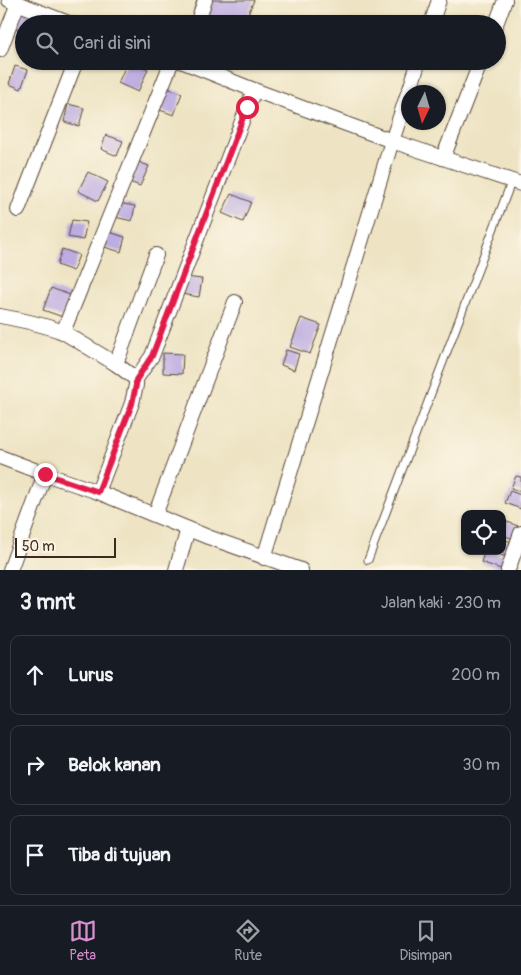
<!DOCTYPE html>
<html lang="id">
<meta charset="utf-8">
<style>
body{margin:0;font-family:Pangolin,sans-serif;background:#20242c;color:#f1f3f6}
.controls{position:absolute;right:15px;bottom:15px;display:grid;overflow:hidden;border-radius:10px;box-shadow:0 1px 4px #0004}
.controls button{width:45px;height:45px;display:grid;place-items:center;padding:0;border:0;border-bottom:1px solid #363941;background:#171b24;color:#f1f3f6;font:25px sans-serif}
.compass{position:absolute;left:401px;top:85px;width:45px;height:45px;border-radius:50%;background:#171b24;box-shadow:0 1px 4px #0004;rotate:185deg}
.scale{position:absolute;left:15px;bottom:12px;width:101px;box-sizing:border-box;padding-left:5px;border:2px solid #3b2a1e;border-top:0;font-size:14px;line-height:18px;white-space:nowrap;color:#3b2a1e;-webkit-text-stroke:4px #fcf5e5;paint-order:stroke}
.stop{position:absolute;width:15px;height:15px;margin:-11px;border:4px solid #e11d48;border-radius:50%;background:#fff}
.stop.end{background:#e11d48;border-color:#fff;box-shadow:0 1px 5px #0008}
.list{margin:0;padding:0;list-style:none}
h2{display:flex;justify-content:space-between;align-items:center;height:65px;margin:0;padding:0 20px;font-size:21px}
h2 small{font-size:16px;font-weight:400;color:#9ea1a6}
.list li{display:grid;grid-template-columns:32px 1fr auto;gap:15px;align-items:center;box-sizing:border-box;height:80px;margin:0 10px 10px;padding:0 10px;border:1px solid #363941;border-radius:10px}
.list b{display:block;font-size:19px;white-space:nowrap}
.list em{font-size:16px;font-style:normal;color:#9ea1a6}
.icon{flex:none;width:28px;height:28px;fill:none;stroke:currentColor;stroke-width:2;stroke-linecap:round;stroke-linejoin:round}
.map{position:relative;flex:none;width:521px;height:570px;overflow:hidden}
.search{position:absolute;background:#171b24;box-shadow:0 1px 4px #0004;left:15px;right:15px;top:15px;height:55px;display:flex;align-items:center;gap:12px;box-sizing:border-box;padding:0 18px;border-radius:28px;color:#9ea1a6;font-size:19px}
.sheet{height:335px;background:#171b24}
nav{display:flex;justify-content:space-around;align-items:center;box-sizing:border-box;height:70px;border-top:1px solid #363941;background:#171b24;font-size:14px;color:#9ea1a6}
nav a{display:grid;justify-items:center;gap:2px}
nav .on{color:#d690ce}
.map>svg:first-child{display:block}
.building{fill:#bcace1}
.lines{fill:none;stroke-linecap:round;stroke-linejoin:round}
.service-casing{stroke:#564637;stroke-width:9}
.minor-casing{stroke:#564637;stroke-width:16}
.service{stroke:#fff;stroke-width:7}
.minor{stroke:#fff;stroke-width:14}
.route{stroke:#e11d48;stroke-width:6}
</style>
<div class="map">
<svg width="521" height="570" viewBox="0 0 521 570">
<rect width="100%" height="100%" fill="#fcf5e5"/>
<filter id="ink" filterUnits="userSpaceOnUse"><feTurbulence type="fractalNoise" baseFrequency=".02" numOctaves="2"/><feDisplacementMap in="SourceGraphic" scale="10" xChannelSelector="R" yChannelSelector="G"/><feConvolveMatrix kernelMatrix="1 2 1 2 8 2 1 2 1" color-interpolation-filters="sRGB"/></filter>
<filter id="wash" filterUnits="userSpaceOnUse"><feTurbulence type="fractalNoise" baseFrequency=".0096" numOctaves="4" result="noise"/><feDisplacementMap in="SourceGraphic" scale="20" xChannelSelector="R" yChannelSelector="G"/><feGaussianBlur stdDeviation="1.12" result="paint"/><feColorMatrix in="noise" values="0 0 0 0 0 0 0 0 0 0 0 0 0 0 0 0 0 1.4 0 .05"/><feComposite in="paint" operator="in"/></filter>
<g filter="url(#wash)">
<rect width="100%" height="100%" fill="#eee4c4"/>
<g id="blocks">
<g class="building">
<polygon points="209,0 254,0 244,24 206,24 200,21"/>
<polygon points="18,9 36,14 33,24 24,24 24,31 12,27"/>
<polygon points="128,61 148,69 138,92 118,83"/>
<polygon points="15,66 28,70 21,89 9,84"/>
<polygon points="164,87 182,93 174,115 157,109"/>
<polygon points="68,104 84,108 79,126 64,122"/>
<polygon points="106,135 123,141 117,156 101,149"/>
<polygon points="136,161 149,166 140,186 127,181"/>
<polygon points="88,172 108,182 98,201 78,191"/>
<polygon points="231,194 251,202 243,222 222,213"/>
<polygon points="118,203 135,206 132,221 115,217"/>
<polygon points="72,220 87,222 83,240 68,237"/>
<polygon points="106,231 125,237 121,252 101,246"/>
<polygon points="62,249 79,255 73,271 57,265"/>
<polygon points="185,277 202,279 199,297 182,294"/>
<polygon points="51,288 70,295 63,317 43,310"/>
<polygon points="301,318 321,325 310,354 290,347"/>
<polygon points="286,350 299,354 294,370 281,365"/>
<polygon points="163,353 183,354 182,374 163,373"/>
<polygon points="516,476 521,477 521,492 511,488"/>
<polygon points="510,491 521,495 521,509 505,503"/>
<polygon points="502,520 518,526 514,539 502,535"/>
<polygon points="502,539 512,542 507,555 498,551 502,551"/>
<polygon points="485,551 490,551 506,557 501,569 481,562"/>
</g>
</g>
</g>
<g filter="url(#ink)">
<use href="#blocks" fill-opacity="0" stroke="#564637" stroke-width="1"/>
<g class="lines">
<g class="service-casing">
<polyline id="service" points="368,560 512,180"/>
</g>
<g class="minor-casing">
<g id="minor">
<polyline points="9,0 71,24"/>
<polyline points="197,24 205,0"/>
<polyline points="431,24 439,0"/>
<polyline points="496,24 505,0"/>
<polyline points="0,50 18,3"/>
<polyline points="181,61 254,90 392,141 521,184"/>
<polyline points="409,92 419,61"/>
<polyline points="443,158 481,61"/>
<polyline points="18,210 76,61"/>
<path d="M0 316C22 320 42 324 63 332"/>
<polyline points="116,364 156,255"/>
<polyline points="136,379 152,356 254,90"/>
<polyline points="0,457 45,474 98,492 208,537 301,570"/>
<polyline points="98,492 132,403 136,385 136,379 116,364 63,332 172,61"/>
<polyline points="155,515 235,302"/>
<polyline points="264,558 392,141 408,93"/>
<polyline points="10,570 45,474"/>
<polyline points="176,570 188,529"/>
<polyline points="508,570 521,533"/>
</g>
</g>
<use href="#service" class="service"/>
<use href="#minor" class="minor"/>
</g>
</g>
<g class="lines" filter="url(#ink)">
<polyline class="route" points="45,474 98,492 132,404 136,385 136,380 152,356 247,107"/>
</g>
</svg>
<div class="controls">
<button><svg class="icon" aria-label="locate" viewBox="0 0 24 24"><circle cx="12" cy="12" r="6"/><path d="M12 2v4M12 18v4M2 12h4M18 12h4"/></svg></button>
</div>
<svg class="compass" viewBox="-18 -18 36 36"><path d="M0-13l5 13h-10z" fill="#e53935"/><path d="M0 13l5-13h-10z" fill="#9ea1a6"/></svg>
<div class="scale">50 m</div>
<div class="stop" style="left:247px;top:107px"></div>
<div class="stop end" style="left:45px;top:474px"></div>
<div class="search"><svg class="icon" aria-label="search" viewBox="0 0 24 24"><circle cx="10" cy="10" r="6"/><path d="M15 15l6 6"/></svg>Cari di sini</div>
</div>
<section class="sheet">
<h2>3 mnt<small>Jalan kaki · 230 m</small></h2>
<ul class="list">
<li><svg class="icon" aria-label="ahead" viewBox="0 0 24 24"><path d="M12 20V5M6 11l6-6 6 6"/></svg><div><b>Lurus</b></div><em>200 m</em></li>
<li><svg class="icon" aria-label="right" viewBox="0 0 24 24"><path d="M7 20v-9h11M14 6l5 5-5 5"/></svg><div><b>Belok kanan</b></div><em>30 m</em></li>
<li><svg class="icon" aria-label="arrive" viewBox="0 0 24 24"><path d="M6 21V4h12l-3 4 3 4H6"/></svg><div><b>Tiba di tujuan</b></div></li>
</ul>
</section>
<nav>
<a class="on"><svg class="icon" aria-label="map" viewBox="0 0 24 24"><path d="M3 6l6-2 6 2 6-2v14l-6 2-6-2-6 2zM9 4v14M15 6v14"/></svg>Peta</a>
<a><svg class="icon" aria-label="directions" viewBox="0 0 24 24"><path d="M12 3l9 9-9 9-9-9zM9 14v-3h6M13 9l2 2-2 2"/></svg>Rute</a>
<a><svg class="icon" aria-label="saved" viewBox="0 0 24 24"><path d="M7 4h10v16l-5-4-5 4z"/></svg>Disimpan</a>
</nav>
